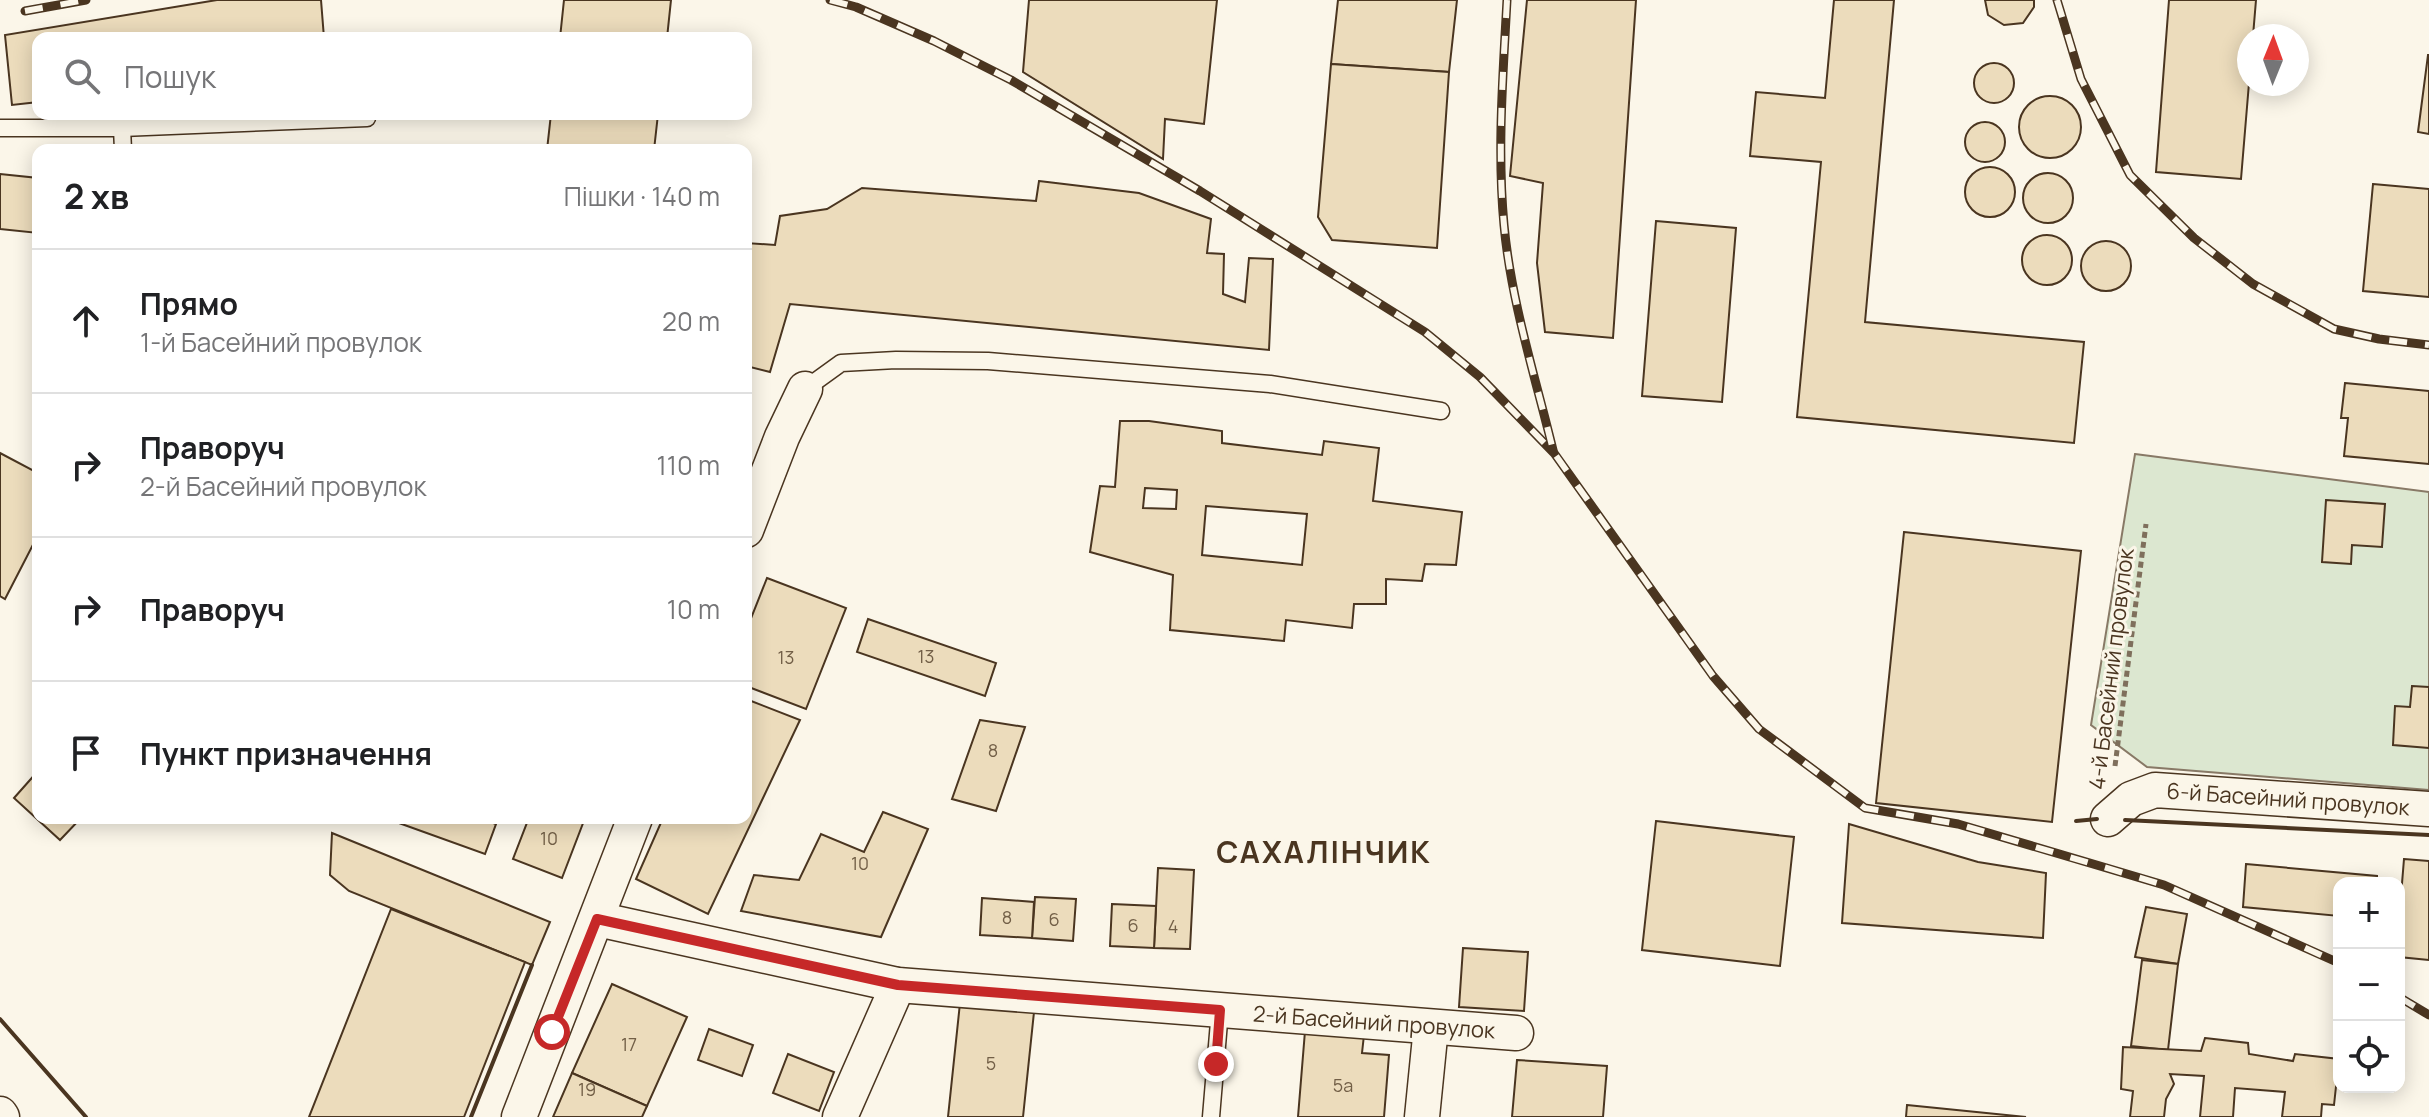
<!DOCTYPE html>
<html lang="uk">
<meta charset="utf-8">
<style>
body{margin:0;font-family:Manrope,sans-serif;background:#f2f2f2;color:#202124}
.controls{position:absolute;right:24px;bottom:24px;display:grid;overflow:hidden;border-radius:16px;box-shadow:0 4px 20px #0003}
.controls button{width:72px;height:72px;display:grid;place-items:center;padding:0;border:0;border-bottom:2px solid #e0e0e0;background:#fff;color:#202124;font:40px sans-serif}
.compass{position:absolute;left:2237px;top:24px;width:72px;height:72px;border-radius:50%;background:#fff;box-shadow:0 4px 20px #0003;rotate:1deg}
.stop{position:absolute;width:24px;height:24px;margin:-18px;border:6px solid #c62828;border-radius:50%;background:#fff}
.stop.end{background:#c62828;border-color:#fff;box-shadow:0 2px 8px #0008}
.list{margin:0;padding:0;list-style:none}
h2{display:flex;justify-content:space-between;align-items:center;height:104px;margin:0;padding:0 32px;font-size:34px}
h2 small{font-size:26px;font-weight:400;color:#757577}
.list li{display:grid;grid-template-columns:52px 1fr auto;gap:24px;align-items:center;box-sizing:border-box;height:144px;padding:0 32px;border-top:2px solid #e0e0e0}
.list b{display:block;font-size:30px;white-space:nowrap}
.list p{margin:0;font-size:26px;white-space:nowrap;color:#757577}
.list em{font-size:26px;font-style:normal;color:#757577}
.icon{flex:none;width:44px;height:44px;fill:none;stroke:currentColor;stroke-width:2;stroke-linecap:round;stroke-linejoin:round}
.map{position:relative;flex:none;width:2429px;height:1117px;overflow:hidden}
.search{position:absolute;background:#fff;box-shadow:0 4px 20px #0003;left:32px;top:32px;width:720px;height:88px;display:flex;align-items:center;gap:20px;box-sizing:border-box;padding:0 28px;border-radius:16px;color:#757577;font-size:30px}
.panel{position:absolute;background:#fff;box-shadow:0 4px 20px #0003;left:32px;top:144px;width:720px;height:680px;border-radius:16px}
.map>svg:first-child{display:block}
.green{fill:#dce7d0;stroke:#887966;stroke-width:2}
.building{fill:#ecdcbc;stroke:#4a3520;stroke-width:2;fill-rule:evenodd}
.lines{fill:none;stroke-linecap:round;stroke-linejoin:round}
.service-casing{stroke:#4a3520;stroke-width:19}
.minor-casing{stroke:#4a3520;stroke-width:37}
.path{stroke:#7f6f5c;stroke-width:5;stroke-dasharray:6 4;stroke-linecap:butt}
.service{stroke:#fbf6e9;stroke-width:16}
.minor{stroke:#fbf6e9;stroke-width:34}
.rail-casing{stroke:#4a3520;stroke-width:9}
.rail{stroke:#fbf6e9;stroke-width:6;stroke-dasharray:18;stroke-linecap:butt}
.wall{stroke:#4a3520;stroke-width:4}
.route{stroke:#c62828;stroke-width:10}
.labels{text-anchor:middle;stroke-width:6;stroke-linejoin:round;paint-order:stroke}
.number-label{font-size:18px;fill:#725f47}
.street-label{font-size:22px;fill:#4a3520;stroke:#fbf6e9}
.district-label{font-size:30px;font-weight:bold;letter-spacing:2px;fill:#4a3520;stroke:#fbf6e9}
</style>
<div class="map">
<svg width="2429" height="1117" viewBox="0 0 2429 1117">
<rect width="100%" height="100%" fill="#fbf6e9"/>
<polygon class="green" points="2135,454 2429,492 2429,790 2147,767 2091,725"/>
<g class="building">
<polygon points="217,0 321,0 324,38 38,38 38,102 12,105 5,35"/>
<polygon points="564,0 671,0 667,38 560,38"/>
<polygon points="1029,0 1217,0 1204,124 1165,119 1163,159 1023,72"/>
<polygon points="1338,0 1457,0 1449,72 1331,64"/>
<polygon points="1527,0 1636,0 1613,338 1545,332 1537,263 1543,183 1510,176"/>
<polygon points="1834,0 1894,0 1865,322 2084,342 2074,443 1797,417 1821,162 1750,156 1756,92 1825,98"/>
<polygon points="1985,0 2034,0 2034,7 2023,23 2004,25 1988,15"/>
<polygon points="2169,0 2256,0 2253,36 2249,36 2249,83 2241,179 2156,172"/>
<polygon points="2428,55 2429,55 2429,134 2418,132"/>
<circle cx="1994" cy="83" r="20"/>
<polygon points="1331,64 1449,72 1437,248 1332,240 1318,217"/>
<circle cx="2050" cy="127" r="31"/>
<polygon points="551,114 658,114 654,150 547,150"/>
<circle cx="1985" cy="142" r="20"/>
<circle cx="1990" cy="192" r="25"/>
<circle cx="2048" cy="198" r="25"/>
<polygon points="0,174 38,178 38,233 0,229"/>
<polygon points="1039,181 1139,193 1211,219 1207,253 1224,254 1223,294 1245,302 1249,258 1273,259 1269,350 790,304 770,372 746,366 746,243 775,245 780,216 827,209 862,188 1036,201"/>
<polygon points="2373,184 2429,189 2429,297 2363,291"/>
<polygon points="1656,221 1736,228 1722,402 1642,396"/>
<circle cx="2047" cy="260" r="25"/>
<circle cx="2106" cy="266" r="25"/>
<polygon points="2345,383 2429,391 2429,464 2344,456 2348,418 2341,418"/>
<path d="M1120 421H1149L1222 431V443L1322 455 1324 441 1379 448 1373 501 1462 512 1456 565 1425 564 1422 581 1386 579V604H1354L1352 628 1286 620 1284 641 1170 630 1173 575 1090 552 1100 486 1115 487ZM1145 488 1177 490 1176 509 1143 508ZM1206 506 1307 514 1302 565 1202 555Z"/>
<polygon points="0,453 38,473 38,535 5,599 0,596"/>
<polygon points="2326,500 2385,504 2382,547 2352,545 2351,564 2322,562"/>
<polygon points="1904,532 2081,551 2052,822 1876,803"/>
<polygon points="767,578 846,608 806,709 746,686 746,631"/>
<polygon points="868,619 996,663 985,696 857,652"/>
<polygon points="2412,686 2429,687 2429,748 2393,745 2395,706 2410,707"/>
<polygon points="746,699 800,720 708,914 636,879 663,818 746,818"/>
<polygon points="980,720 1025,727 996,811 952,799"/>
<polygon points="38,771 38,818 81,818 60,840 14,798"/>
<polygon points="883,812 928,829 881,937 741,911 754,875 799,880 821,834 864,852"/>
<polygon points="385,818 478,818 496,824 485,854"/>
<polygon points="522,818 585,818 562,878 513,859 528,820"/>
<polygon points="1656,821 1794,837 1780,966 1642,950"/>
<polygon points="1849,824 1978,862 2046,873 2043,938 1842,923"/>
<polygon points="332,833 550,922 532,965 349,891 330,875"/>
<polygon points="2404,859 2429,861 2429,960 2399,957 2399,920"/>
<polygon points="2246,864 2377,876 2377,883 2339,883 2339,916 2243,907"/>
<polygon points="1158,868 1194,870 1190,949 1154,948"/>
<polygon points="1035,897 1076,899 1073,941 1032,938"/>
<polygon points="982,898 1034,902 1032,938 980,935"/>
<polygon points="1112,904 1156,906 1154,948 1110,946"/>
<polygon points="2146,907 2187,914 2178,964 2135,957"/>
<polygon points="391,909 525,962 464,1117 309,1117"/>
<polygon points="1463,948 1528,952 1524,1011 1459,1007"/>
<polygon points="2142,960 2178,964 2168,1050 2131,1046"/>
<polygon points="612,984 687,1017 647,1106 572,1073"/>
<polygon points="960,1003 1034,1012 1023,1117 948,1117"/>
<polygon points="709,1029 753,1045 742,1076 698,1060"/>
<polygon points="1305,1031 1364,1035 1362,1053 1389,1055 1384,1117 1298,1117"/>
<polygon points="2205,1038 2248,1043 2249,1054 2293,1061 2295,1054 2339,1059 2334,1105 2322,1104 2321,1117 2282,1117 2285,1092 2235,1088 2233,1117 2200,1117 2204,1076 2170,1074 2174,1084 2166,1099 2164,1117 2130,1117 2133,1091 2121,1089 2123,1047 2201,1051"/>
<polygon points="788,1054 834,1072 819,1111 773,1093"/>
<polygon points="1517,1060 1607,1066 1603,1117 1512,1117"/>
<polygon points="572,1073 647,1106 642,1117 553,1117"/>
<polygon points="1907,1105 2026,1117 1906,1117"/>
</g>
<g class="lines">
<g class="service-casing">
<g id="service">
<polyline points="0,128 122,128 367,118"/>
<polyline points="122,128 123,150"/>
<polyline points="805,389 841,363 896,360 988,361 1270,384 1441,411"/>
<polyline points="1211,1117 1220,1010"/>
</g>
</g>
<g class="minor-casing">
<g id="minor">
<polyline points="746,530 782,437 805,389"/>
<polyline points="2108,819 2131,799 2155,790 2429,809"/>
<polyline points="597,919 898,985 1516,1033"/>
<polyline points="0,1114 2,1117"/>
<polyline points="519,1117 635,818"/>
<polyline points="840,1117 898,985"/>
<polyline points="1422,1117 1431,1027"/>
</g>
</g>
<polyline class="path" points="2115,766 2146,524"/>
<use href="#service" class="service"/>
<use href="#minor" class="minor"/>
<g class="rail-casing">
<g id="rail">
<polyline points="830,0 856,7 934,41 1011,80 1200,191 1425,332 1480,377 1554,453 1713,676 1759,729 1865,808 1958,824 2164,885 2339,963"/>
<path d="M1507 0C1503 75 1497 150 1504 225 1511 301 1535 376 1553 450"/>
<polyline points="2057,0 2081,79 2130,175 2194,238 2253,284 2334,329 2379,339 2429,345"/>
<polyline points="25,11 86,0"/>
<polyline points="2399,997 2429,1015"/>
</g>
</g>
<use href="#rail" class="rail"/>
<g class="wall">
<polyline points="2125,820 2429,835"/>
<polyline points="2076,821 2097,819"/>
<polyline points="0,1019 86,1117"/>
<polyline points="471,1117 532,965"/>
</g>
</g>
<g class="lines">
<polyline class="route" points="552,1032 597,919 898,985 1220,1010 1216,1064"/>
</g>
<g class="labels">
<g class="number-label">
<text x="926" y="663">13</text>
<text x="786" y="664">13</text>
<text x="993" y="757">8</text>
<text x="549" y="845">10</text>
<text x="860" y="870">10</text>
<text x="1007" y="924">8</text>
<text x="1054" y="926">6</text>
<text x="1133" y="932">6</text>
<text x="1173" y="933">4</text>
<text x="629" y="1051">17</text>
<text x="991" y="1070">5</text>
<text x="1343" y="1092">5а</text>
<text x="587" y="1096">19</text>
</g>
<g class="street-label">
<text transform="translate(2111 669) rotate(-83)" y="8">4-й Басейний провулок</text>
<text transform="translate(2288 799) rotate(4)" y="8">6-й Басейний провулок</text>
<text transform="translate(1374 1022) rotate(4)" y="8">2-й Басейний провулок</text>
</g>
<g class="district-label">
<text x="1324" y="863">САХАЛІНЧИК</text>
</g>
</g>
</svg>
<div class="controls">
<button>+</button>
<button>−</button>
<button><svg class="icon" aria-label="locate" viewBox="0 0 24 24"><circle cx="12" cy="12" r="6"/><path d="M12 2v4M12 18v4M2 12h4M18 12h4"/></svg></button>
</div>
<svg class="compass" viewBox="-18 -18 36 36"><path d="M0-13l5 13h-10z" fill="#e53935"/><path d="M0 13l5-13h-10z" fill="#757577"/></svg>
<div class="stop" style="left:552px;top:1032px"></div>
<div class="stop end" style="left:1216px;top:1064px"></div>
<div class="search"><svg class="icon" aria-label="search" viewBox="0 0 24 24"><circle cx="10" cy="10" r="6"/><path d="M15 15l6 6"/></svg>Пошук</div>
<section class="panel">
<h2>2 хв<small>Пішки · 140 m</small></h2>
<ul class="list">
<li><svg class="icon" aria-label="ahead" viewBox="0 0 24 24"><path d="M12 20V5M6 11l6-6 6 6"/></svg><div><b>Прямо</b><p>1-й Басейний провулок</p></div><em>20 m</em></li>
<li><svg class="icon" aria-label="right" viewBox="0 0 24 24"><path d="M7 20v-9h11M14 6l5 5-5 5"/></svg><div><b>Праворуч</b><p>2-й Басейний провулок</p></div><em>110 m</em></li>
<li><svg class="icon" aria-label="right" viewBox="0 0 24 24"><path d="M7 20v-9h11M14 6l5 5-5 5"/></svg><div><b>Праворуч</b></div><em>10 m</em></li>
<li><svg class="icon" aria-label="arrive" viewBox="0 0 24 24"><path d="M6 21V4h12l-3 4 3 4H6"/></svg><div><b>Пункт призначення</b></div></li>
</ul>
</section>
</div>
